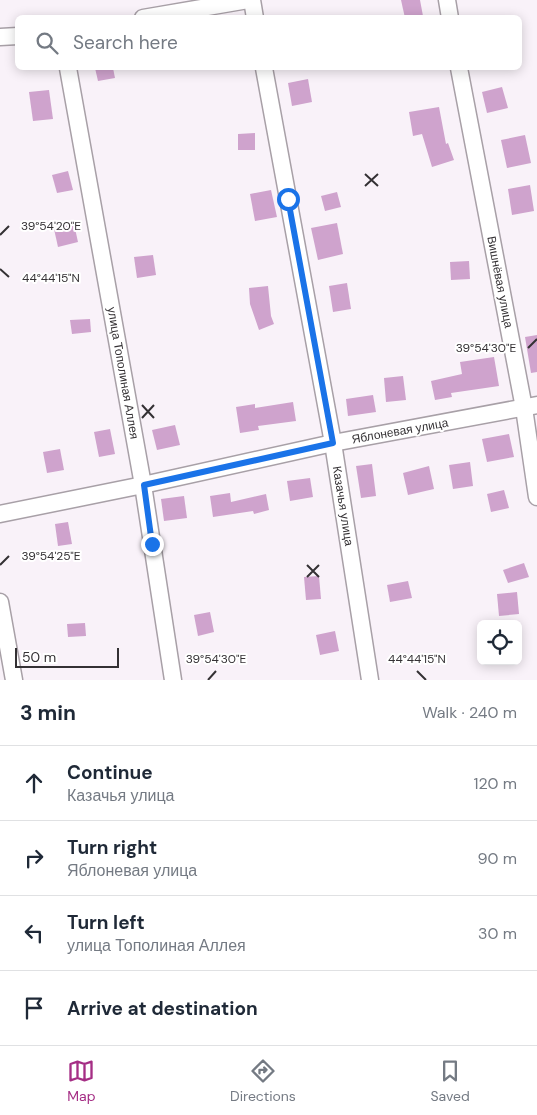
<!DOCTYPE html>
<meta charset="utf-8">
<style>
body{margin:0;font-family:"DM Sans",sans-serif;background:#f2f2f3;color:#1f2937}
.controls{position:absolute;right:15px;bottom:15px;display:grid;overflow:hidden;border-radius:8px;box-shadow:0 2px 12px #0003}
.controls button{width:45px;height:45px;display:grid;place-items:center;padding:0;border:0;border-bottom:1px solid #e0e1e3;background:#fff;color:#1f2937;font:25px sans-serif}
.scale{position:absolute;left:15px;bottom:12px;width:104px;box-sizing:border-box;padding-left:5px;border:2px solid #343134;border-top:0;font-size:14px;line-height:18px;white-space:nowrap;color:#343134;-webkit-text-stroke:4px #fff;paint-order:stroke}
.stop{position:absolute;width:15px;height:15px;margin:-11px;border:4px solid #1a73e8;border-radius:50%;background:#fff}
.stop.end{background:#1a73e8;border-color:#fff;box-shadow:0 1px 5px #0008}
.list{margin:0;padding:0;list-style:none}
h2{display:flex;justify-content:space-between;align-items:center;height:65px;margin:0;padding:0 20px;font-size:21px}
h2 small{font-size:16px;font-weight:400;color:#747a83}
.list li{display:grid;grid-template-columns:32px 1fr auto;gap:15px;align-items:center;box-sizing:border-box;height:75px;padding:0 20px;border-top:1px solid #e0e1e3}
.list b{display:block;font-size:19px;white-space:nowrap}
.list p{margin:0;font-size:16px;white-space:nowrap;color:#747a83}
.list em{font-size:16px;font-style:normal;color:#747a83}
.icon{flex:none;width:28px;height:28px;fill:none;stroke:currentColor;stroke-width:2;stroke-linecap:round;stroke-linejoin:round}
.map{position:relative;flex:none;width:537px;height:680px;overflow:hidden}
.search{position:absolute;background:#fff;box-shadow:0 2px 12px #0003;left:15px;right:15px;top:15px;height:55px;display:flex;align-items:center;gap:12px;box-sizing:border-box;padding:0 18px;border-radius:8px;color:#747a83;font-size:19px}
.sheet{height:365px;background:#fff}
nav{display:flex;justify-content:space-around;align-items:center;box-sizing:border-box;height:70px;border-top:1px solid #e0e1e3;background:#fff;font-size:14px;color:#747a83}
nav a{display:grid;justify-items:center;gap:2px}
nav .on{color:#a52e85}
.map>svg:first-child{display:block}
.building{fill:#cfa3cd}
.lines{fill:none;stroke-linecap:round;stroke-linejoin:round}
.minor-casing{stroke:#a8a0a7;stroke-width:19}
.minor{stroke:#fff;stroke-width:16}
.route{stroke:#1a73e8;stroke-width:6}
.ticks{fill:none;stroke:#343134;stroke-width:2}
.labels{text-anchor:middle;stroke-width:4;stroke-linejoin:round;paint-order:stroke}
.street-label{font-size:12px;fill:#343134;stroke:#fff}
.ticks-label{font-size:12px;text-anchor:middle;fill:#343134;stroke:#fff;stroke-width:4;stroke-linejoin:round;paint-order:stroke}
</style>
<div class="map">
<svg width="537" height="680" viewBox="0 0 537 680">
<rect width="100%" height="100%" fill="#f9f2f9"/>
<g class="building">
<polygon points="401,0 420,0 423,16 405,18"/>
<polygon points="95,68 113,68 115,78 98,81"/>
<polygon points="308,79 312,102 292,106 288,83"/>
<polygon points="502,87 508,108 487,113 482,92"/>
<polygon points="49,90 53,119 33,121 29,92"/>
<polygon points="439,107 446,144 448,143 454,160 432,167 422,134 413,136 409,112"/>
<polygon points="255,133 255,150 238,150 238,134"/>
<polygon points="525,135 531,163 507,168 501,140"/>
<polygon points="68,171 73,190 57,193 52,175"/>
<polygon points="530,185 534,211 512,215 508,189"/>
<polygon points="271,190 277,217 255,221 250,194"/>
<polygon points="337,192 341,207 325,211 321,196"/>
<polygon points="337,223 343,254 318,260 311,228"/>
<polygon points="74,224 78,242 58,247 54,229"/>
<polygon points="153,255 156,275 137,278 134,257"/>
<polygon points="469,261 470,279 451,280 450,262"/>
<polygon points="347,283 351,309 333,312 329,286"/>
<polygon points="268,286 271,316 274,324 259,330 250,304 249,288"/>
<polygon points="90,319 91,332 72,334 70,320"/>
<polygon points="537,335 537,372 531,373 525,337"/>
<polygon points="494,357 499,386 451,393 452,397 435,400 431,381 462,374 460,362"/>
<polygon points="403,376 406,400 386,402 384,378"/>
<polygon points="373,395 376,412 348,416 346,399"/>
<polygon points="293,402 296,421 258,426 259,430 240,433 236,407 255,404 255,408"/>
<polygon points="175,425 180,445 157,450 152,430"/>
<polygon points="110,429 115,454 99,457 94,432"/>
<polygon points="509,434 514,457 487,462 482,439"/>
<polygon points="60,449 64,470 47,473 43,452"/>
<polygon points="470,462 473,486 453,489 449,465"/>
<polygon points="372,464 376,496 361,498 356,466"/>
<polygon points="429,466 434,489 408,495 403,473"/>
<polygon points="310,478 313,497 290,501 287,481"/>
<polygon points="504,490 509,508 491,512 487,494"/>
<polygon points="230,493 231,502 266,494 269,510 254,514 253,511 213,517 210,496"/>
<polygon points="184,496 187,518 164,521 161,499"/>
<polygon points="68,522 72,544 58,546 55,524"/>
<polygon points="524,563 529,577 508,583 503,570"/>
<polygon points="319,576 321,599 306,600 304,577"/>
<polygon points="408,581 412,598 390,602 387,585"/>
<polygon points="517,592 519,614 499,616 497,594"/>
<polygon points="210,612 214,632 198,636 194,615"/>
<polygon points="85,623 86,636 68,637 67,624"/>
<polygon points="335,631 339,651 320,655 316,635"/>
</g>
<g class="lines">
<g class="minor-casing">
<g id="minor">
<polyline points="252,0 255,18"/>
<polyline points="447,0 450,18"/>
<polyline points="143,18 248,0"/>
<polyline points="0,37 18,36"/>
<polyline points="68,68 143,485 173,680"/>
<polyline points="264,68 333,443 370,680"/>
<polyline points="459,68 524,408 537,497"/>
<polyline points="0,514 143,485 333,443 537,405"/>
<polyline points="0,602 14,680"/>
</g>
</g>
<use href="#minor" class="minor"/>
</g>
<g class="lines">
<polyline class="route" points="152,544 144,485 333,443 288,199"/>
</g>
<path class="ticks" d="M365 174 378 186M365 186 378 174M0 235 9 226M0 269 9 277M528 348 537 339M142 405 154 418M142 418 154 405M0 565 9 556M307 565 319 577M307 577 319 565M417 671 426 680M208 680 216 671"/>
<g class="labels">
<g class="street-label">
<text transform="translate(500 282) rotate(79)" y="4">Вишнёвая улица</text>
<text transform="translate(123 373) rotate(80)" y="4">улица Тополиная Аллея</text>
<text transform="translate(400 431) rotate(-10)" y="4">Яблоневая улица</text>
<text transform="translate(343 506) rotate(81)" y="4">Казачья улица</text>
</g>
</g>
<g class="ticks-label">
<text x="51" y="230">39°54'20"E</text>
<text x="51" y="282">44°44'15"N</text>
<text x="486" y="352">39°54'30"E</text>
<text x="51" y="560">39°54'25"E</text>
<text x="216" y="663">39°54'30"E</text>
<text x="417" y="663">44°44'15"N</text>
</g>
</svg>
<div class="controls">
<button><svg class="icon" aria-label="locate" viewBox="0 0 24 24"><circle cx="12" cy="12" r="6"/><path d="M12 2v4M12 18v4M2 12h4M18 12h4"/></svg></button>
</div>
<div class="scale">50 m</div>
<div class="stop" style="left:288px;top:199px"></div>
<div class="stop end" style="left:152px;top:544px"></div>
<div class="search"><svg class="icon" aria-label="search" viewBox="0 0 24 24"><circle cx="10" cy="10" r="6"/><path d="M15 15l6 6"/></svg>Search here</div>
</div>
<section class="sheet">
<h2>3 min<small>Walk · 240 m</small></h2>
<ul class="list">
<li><svg class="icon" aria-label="ahead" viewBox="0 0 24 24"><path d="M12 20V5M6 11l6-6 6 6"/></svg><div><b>Continue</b><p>Казачья улица</p></div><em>120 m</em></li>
<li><svg class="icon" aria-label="right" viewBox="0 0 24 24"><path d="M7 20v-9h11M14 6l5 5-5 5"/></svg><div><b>Turn right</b><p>Яблоневая улица</p></div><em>90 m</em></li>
<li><svg class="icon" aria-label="left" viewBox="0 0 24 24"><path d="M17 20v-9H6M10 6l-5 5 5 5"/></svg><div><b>Turn left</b><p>улица Тополиная Аллея</p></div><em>30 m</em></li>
<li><svg class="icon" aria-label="arrive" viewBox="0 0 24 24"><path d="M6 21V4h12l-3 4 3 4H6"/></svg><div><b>Arrive at destination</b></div></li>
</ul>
</section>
<nav>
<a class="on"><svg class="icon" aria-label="map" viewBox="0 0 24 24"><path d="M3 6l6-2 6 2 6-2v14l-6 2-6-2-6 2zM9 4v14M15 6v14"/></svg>Map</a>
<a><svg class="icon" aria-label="directions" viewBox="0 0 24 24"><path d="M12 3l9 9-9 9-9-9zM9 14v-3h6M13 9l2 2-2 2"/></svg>Directions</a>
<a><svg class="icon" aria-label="saved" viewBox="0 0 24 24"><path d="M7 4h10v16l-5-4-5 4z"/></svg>Saved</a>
</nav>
